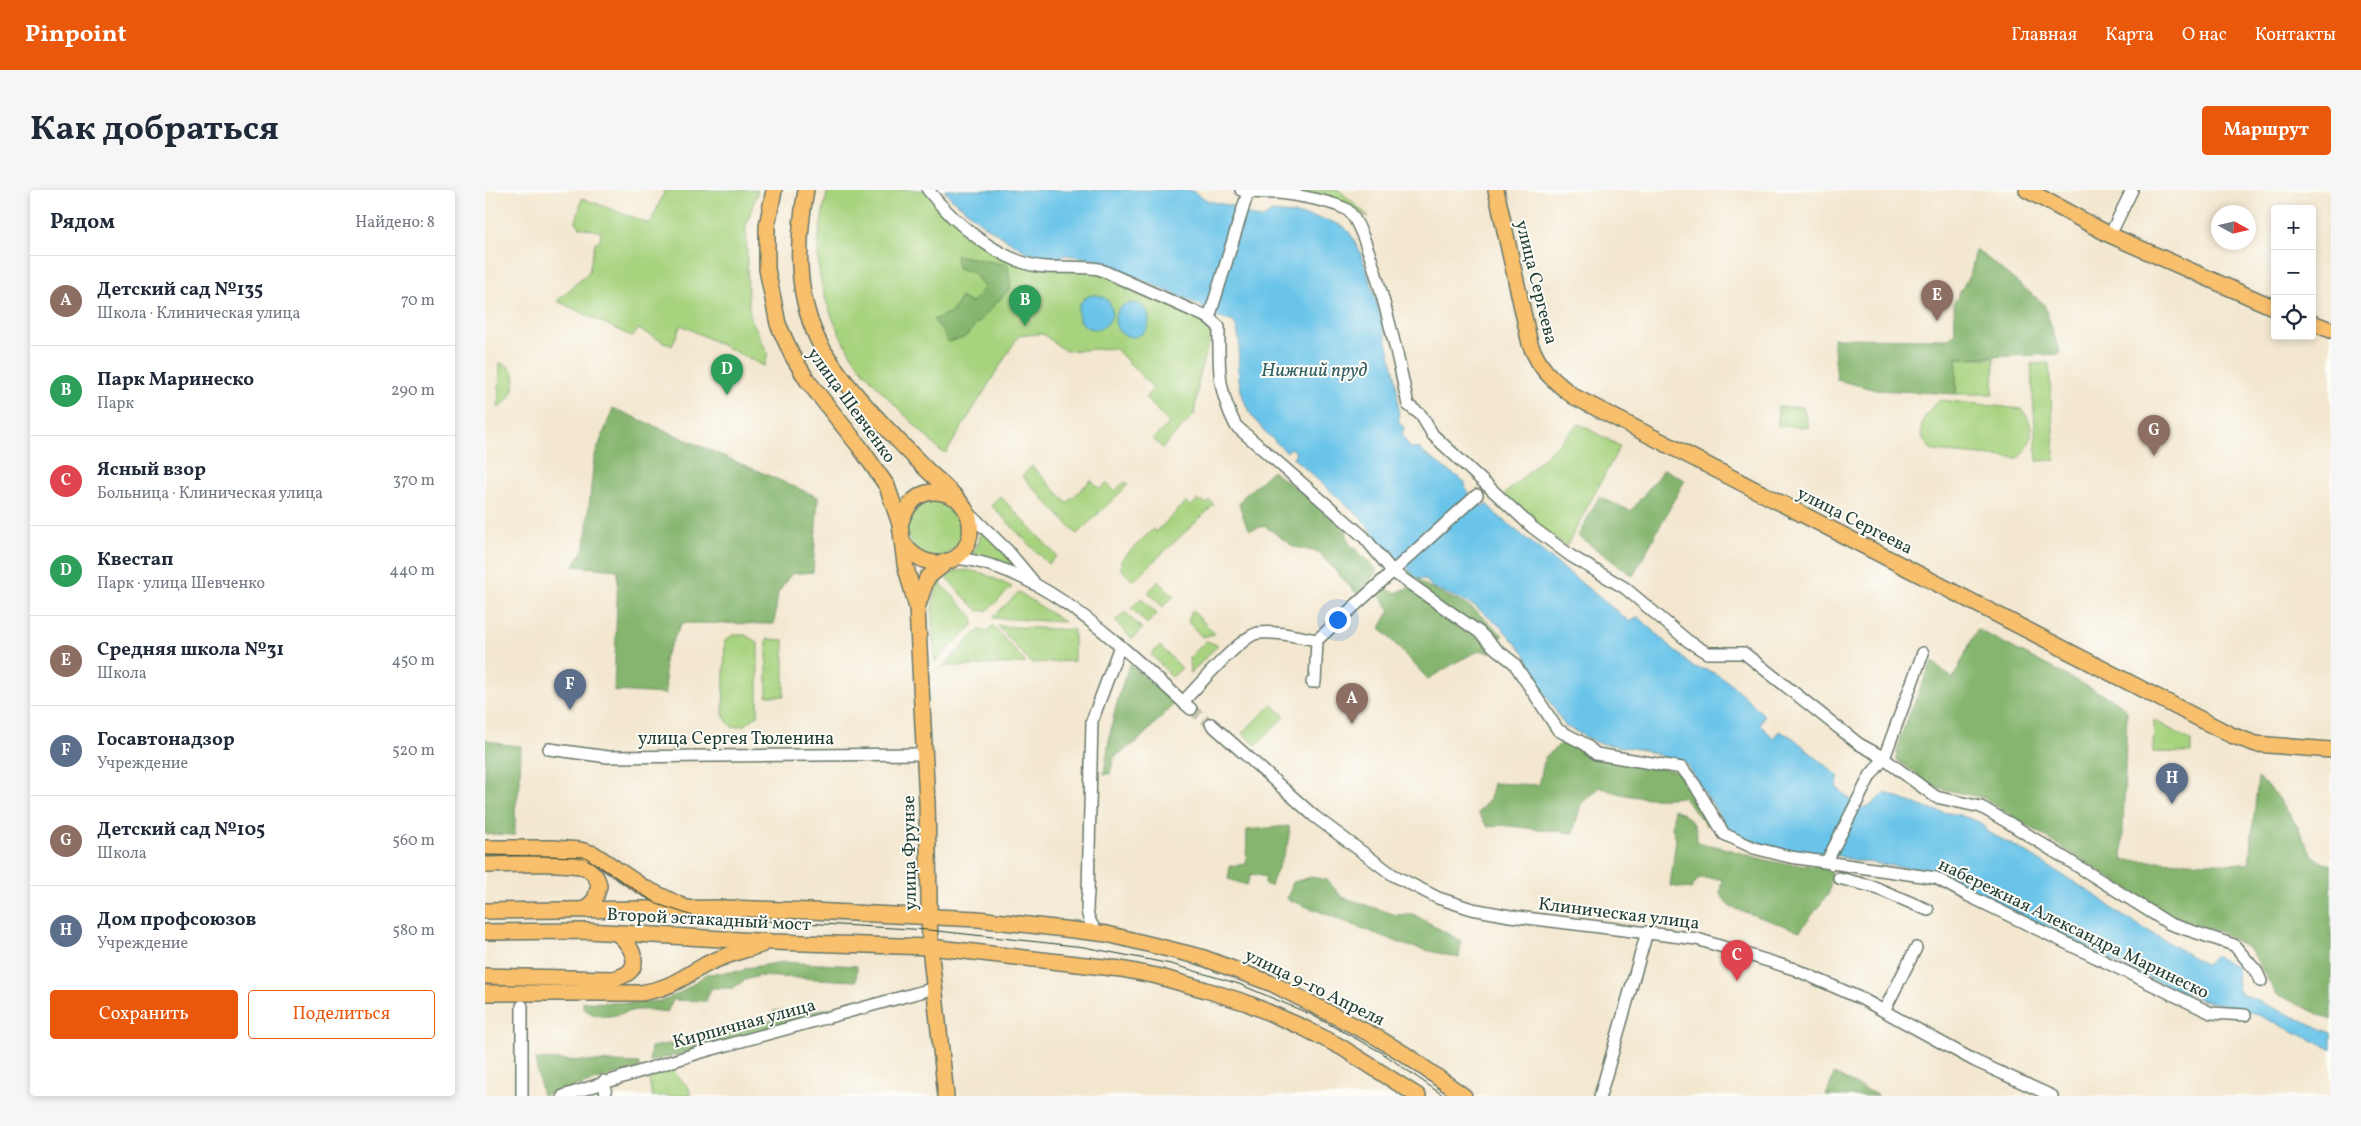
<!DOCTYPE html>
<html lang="ru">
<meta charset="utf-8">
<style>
body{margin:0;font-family:Vollkorn,serif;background:#f6f6f7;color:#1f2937}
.controls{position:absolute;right:15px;top:15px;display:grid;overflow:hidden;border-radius:5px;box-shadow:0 2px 8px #0003}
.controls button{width:45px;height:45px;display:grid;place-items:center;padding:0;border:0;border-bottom:1px solid #e0e1e3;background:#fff;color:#1f2937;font:25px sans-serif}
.compass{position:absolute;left:1726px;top:15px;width:45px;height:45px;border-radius:50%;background:#fff;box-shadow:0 2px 8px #0003;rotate:98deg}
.you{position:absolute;left:852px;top:429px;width:18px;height:18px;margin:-12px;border:4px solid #fff;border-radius:50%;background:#1a73e8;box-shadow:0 0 0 8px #1a73e833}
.badge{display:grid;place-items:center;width:32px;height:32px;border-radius:50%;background:#ea580c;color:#fff;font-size:16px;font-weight:700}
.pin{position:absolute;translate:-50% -41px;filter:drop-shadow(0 1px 2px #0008)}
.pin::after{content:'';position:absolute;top:26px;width:18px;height:15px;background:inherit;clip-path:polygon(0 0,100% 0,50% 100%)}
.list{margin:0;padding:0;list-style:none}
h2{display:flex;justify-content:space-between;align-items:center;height:65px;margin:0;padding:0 20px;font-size:21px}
h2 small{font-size:16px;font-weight:400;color:#747a83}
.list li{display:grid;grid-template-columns:32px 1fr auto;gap:15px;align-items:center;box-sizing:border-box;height:90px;padding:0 20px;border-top:1px solid #e0e1e3}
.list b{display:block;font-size:19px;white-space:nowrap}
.list p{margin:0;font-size:16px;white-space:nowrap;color:#747a83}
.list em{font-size:16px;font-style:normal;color:#747a83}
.actions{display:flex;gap:10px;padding:15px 20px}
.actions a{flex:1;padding:11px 0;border:1px solid #ea580c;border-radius:5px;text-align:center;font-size:18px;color:#ea580c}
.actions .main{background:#ea580c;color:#fff}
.icon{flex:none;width:28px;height:28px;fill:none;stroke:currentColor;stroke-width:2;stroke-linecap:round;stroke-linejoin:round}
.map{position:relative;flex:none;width:1846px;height:906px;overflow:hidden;border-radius:5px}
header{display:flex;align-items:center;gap:30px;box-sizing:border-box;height:70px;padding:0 25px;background:#ea580c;color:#fff}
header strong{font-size:24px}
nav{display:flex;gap:28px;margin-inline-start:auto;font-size:18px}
.intro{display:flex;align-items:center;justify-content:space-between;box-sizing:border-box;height:120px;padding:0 30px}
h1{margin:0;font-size:35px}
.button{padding:12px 22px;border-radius:5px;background:#ea580c;color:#fff;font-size:18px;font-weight:700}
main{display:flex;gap:30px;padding:0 30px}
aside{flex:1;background:#fff;border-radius:5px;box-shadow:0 2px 8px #0003}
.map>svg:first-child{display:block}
.green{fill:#a7d37f;stroke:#63885a}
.forest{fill:#85b56e;stroke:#527951}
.water{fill:#6bc4e9;stroke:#45808e}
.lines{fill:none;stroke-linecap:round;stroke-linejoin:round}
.minor-tunnel{stroke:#c9c5b0;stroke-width:11;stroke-dasharray:11 5.5;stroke-linecap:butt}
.minor-casing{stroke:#69786a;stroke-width:14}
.major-casing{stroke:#69786a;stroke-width:18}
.minor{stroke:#fff;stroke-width:11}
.major{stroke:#f8bf6c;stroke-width:15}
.tram{stroke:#1f3d34;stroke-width:1}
.labels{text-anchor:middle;stroke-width:4;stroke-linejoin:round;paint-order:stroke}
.street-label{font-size:18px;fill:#1f3d34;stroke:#fdfcf7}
.water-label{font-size:19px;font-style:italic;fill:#325f61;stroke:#fdfcf7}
</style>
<header>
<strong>Pinpoint</strong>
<nav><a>Главная</a><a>Карта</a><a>О нас</a><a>Контакты</a></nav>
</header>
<div class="intro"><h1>Как добраться</h1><a class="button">Маршрут</a></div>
<main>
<aside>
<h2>Рядом<small>Найдено: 8</small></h2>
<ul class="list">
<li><span class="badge" style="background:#8d6e63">A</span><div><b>Детский сад №135</b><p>Школа · Клиническая улица</p></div><em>70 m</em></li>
<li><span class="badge" style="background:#2e9e5b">B</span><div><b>Парк Маринеско</b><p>Парк</p></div><em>290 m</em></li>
<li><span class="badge" style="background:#e0444e">C</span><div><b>Ясный взор</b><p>Больница · Клиническая улица</p></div><em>370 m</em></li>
<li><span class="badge" style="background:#2e9e5b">D</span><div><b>Квестап</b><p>Парк · улица Шевченко</p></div><em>440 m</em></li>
<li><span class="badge" style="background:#8d6e63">E</span><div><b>Средняя школа №31</b><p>Школа</p></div><em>450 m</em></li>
<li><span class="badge" style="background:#5c6f8a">F</span><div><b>Госавтонадзор</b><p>Учреждение</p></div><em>520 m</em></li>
<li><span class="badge" style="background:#8d6e63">G</span><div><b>Детский сад №105</b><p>Школа</p></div><em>560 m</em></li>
<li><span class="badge" style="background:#5c6f8a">H</span><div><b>Дом профсоюзов</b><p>Учреждение</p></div><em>580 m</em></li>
</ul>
<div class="actions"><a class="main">Сохранить</a><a>Поделиться</a></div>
</aside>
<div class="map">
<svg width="1846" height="906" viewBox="0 0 1846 906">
<rect width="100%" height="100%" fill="#fdfcf7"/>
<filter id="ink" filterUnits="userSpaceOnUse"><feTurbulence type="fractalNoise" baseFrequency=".02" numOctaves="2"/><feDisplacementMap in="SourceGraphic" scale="10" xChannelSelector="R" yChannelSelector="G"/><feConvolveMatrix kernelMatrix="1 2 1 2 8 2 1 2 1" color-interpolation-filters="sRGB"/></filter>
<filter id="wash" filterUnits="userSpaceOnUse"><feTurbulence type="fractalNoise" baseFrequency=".0096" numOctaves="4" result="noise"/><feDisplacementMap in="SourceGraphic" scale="20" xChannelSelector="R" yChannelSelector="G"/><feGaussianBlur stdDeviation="1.12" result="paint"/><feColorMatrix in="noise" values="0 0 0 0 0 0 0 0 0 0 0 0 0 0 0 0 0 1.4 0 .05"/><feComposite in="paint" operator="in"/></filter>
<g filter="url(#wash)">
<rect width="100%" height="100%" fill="#f3e7cf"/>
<g class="green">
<polygon points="180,0 273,0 261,36 263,104 265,126 283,164 279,176 196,135 187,156 153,139 148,147 72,111 104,82 110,53 115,50 116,42 95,37 91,32 97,8 165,34"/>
<path d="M343 0H448L472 27 523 64 559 73 612 75 731 129 715 182 709 225 677 258 668 249 684 233 660 207 669 199 630 158 580 161 558 144 534 145 461 263 453 259C428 232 400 207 377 179 353 150 331 97 333 60 334 39 338 20 343 0Z"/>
<polygon points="789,0 854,0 884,27 849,9"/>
<polygon points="1472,168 1509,168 1508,204 1471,204"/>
<path d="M15 173C43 179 25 213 13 218Z"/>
<polygon points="1564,173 1570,270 1552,271 1546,174"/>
<path d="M1455 210 1537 219C1551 236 1549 254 1533 268L1448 261C1427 243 1437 225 1455 210Z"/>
<polygon points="1293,217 1318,217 1324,237 1293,236"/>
<polygon points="1094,234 1135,256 1081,357 1049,334 1019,305"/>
<polygon points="547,276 582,313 606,290 615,299 621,293 630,301 640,292 643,295 592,344 537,286"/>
<polygon points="515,306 572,366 563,374 506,315"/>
<polygon points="712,310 714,312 717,310 721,314 725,310 729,315 648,391 636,379 636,370 668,339 671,342 701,312 706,316"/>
<circle cx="450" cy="339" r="28"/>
<polygon points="496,338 540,385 519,374 488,363 494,352"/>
<polygon points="482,380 497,383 527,397 503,420 493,421 461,388 471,381"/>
<polygon points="674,391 689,406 678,417 663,402"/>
<path d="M455 393 488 427V435L450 472C449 452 441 410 455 393Z"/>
<polygon points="534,402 579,432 509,428 509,426"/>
<polygon points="656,408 672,424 662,434 646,418"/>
<polygon points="707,420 730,444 717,447 703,432"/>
<polygon points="640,422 657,439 647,449 630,431"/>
<polygon points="508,436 541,473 457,477 494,440 502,441"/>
<polygon points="513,436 589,440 589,471 546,473"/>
<polygon points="248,445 260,445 273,453 273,525 260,535 247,537 241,530 238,523 240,450"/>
<polygon points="282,449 299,450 299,506 282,506"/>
<polygon points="721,451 733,455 705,484 704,468"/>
<polygon points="675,456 697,478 687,487 666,464"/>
<polygon points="787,515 800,526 771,555 757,543"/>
<polygon points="1669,530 1706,551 1706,563 1668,562"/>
<polygon points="185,878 204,898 206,906 167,906 163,884"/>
</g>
<g class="forest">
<polygon points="1491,59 1559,114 1575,164 1472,168 1471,204 1391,200 1352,190 1348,148 1463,149 1470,142 1469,113 1486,82"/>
<polygon points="471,65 523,75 526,97 479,148 463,152 457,140 448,130 468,121 476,107 486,113 499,98 489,83 472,78"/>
<polygon points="128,218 333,307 328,382 306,384 293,403 289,434 197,433 179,468 181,504 129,501 133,380 89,376 100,356 109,268"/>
<polygon points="1179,279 1200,290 1148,386 1093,346 1114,307 1146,321"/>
<polygon points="787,281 832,314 860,338 864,353 893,381 872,404 833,362 809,357 780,336 765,340 760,332 754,314 758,307"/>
<polygon points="925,379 938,394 987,418 1018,445 1005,464 996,460 975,470 943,489 895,438 905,420 891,401 900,398 910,403 925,397 922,383"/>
<path d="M1492 439 1634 513 1642 521 1637 670 1764 674 1773 588C1780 594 1788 600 1793 607 1799 616 1804 624 1810 633 1820 646 1824 674 1846 674V830L1791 804 1766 760 1735 742 1686 726 1499 608 1449 597 1411 569 1415 547 1447 471 1468 489Z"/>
<path d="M645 474 690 513 653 551 629 567 625 584H619C624 547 630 509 645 474Z"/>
<polygon points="0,549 16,554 36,556 35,595 30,619 30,645 0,644"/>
<path d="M1078 552 1096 559 1109 568 1192 581 1227 631 1222 636 1198 607C1169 610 1141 608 1114 597L1096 614 1088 643 1015 635 1003 637 993 623 1005 608 1008 593 1054 595 1060 567Z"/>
<path d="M1189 619C1206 628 1213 633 1212 653 1239 656 1263 666 1289 672 1309 676 1329 672 1347 682L1344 703 1315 741 1245 717 1235 704 1237 689 1214 688 1206 699 1185 696 1191 649 1187 638Z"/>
<path d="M804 636C807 654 791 678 786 696L779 694 781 687 766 684 762 695 743 689 745 676 761 674 762 640Z"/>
<polygon points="826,687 842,690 857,707 911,725 928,724 976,751 974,768 920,755 802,709 808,692"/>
<path d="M298 772 372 776 371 791 274 786 260 790 248 798H226L221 811 188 810 182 822C172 821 161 819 151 820 130 824 117 833 98 818V812L144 813 176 811 193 804 222 784 257 781 261 778Z"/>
<polygon points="364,818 164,872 166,857 223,847 286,831 289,821"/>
<polygon points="50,869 154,873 154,878 57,906"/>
<polygon points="1349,884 1394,906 1341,906"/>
</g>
<g class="water">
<path d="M459 0H701L710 2 723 11 747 16 748 20 777 29 787 22C806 24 847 27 861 39 880 55 902 153 909 180 913 196 913 215 914 233L919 237 917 245 925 258 936 259 938 263 980 292C979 301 988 311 996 316L1002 314 1012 325 1145 432 1153 427 1209 478C1236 478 1259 507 1279 525L1275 534 1288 548 1294 541 1307 547 1354 587 1351 597 1376 618 1385 616 1400 603 1446 620 1474 625 1497 633 1501 641 1537 660 1610 705 1633 723 1721 775 1730 766 1752 777 1753 799 1757 804 1846 843V859L1769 823 1717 810 1649 782 1449 682 1374 671 1341 663 1305 664 1246 643 1201 574 1158 560 1113 553 1080 536 1049 486 1040 464 1017 438 990 416 947 397 941 390 932 388 915 371 911 370 875 327 808 268 811 263 806 258 801 262C776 237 759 226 754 189 751 168 759 153 749 132L721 124 717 116 607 69 581 65 563 71 543 63 500 36 465 7Z"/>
<circle cx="610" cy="122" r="17"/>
<circle cx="647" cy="130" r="17"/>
</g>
</g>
<g filter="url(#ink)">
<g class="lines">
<polyline class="minor-tunnel" points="706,519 726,534"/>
<g class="minor-casing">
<g id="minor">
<path d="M443 0C469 33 517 74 560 77 579 78 596 76 614 79L724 128 734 137C734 178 732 199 751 236L879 347 908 382 994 442 1011 459 1029 473 1073 540 1100 554 1111 564 1197 578 1210 595 1239 644 1269 658 1305 667 1451 688 1484 706 1726 823 1760 825"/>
<path d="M756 0C768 4 781 2 794 3 812 5 845 11 861 19 884 31 917 185 923 215L936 225 948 245 1047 337 1086 366 1140 398 1203 451 1222 463H1259L1374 554 1394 565 1451 607 1496 617 1524 633 1685 734 1749 755 1772 782 1776 791"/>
<polyline points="1625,45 1647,0"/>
<polyline points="724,128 763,2"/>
<polyline points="482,321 523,361 548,391"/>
<path d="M469 368C559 375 641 462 706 519"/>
<polyline points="832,450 992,305"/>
<path d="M698 512C711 498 758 444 774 443 793 441 813 447 832 450L830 492H827"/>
<polyline points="726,534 829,626 908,685 953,708 987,719 1025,726 1212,749 1309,779 1377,809 1490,871 1567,906"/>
<polyline points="64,559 123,567 439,564"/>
<polyline points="1347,674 1342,671 1385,586 1399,568 1438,463"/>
<polyline points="1354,688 1389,697 1443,720"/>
<path d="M614 743C601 731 601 720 603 703L607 531 635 456"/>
<polyline points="1399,821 1431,758"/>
<polyline points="119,891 121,906"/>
<polyline points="37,906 37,816"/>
<polyline points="78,906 213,863 450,798"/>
<polyline points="1115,906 1162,742"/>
</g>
</g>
<g class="major-casing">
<g id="major">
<polyline points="289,0 282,36 282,79 293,134 307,165 322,190 374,256 402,296 415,334 420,374 432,418 442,613 445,757 461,906"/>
<path d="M321 0C312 50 310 100 332 148 353 192 406 243 440 278 453 291 471 304 480 319 486 328 487 341 483 352 470 383 432 377 417 351"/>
<path d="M1011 0 1045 154C1056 181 1066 188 1088 206L1746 545 1771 554 1846 560"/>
<polyline points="1542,0 1625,45 1790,118"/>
<polyline points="1827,133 1846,140"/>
<path d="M415 334C424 308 441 294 468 307"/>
<polyline points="432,418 442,388 463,371"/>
<polyline points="0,658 68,658 95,660 109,664 158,697 199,717"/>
<path d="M0 675C22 675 83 670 101 678 108 682 113 688 114 696L110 709 100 720"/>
<polyline points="0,721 239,718 326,721 493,729 622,744 716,767 788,794 893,848 921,865 979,906"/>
<polyline points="0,742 102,741 287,752 445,757 636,779 672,786 721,800 762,813 817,837 856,857 933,906"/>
<path d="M0 786 127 789C160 783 151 760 132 743"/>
<path d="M0 803H156C186 798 195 789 220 775 237 766 257 761 276 755"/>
</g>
</g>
<use href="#minor" class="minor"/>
<use href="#major" class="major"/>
<polyline class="tram" points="0,665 100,667 172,714 211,727 444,740 599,757 686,774 754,794 825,824 896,862 959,906"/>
</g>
</g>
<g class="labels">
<g class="street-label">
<text transform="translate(1052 92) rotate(76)" y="6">улица Сергеева</text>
<text transform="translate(367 215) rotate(54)" y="6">улица Шевченко</text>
<text transform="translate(1370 330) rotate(27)" y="6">улица Сергеева</text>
<text x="251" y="554">улица Сергея Тюленина</text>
<text transform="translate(424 663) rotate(-91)" y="6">улица Фрунзе</text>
<text transform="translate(1134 723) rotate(7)" y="6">Клиническая улица</text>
<text transform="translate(224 729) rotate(3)" y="6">Второй эстакадный мост</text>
<text transform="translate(1589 738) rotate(26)" y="6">набережная Александра Маринеско</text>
<text transform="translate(830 797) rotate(26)" y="6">улица 9-го Апреля</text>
<text transform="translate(259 833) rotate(-15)" y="6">Кирпичная улица</text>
</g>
<g class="water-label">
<text x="829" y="186">Нижний пруд</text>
</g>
</g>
</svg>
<div class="controls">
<button>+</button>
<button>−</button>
<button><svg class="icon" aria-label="locate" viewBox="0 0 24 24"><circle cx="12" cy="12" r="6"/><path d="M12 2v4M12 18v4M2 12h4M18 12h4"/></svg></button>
</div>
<svg class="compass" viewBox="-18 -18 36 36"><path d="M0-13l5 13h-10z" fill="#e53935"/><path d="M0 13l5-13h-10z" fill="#747a83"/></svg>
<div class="you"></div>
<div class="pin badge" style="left:867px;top:534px;background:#8d6e63">A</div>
<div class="pin badge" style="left:540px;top:136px;background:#2e9e5b">B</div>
<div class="pin badge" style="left:1252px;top:791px;background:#e0444e">C</div>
<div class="pin badge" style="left:242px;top:205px;background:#2e9e5b">D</div>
<div class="pin badge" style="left:1452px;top:131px;background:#8d6e63">E</div>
<div class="pin badge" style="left:85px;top:520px;background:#5c6f8a">F</div>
<div class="pin badge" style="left:1669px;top:266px;background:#8d6e63">G</div>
<div class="pin badge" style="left:1687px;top:614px;background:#5c6f8a">H</div>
</div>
</main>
